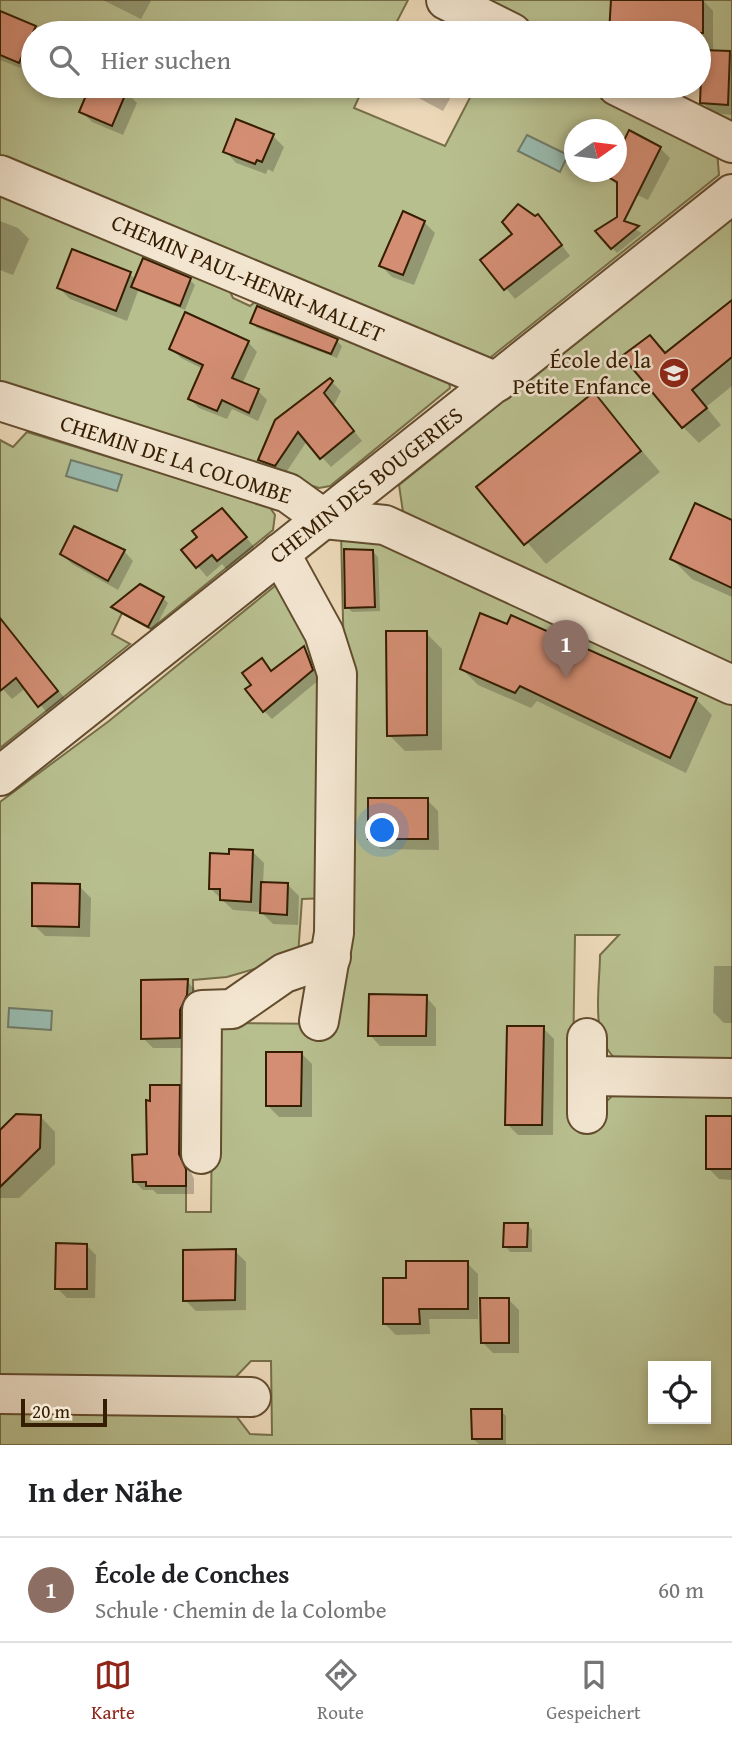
<!DOCTYPE html>
<html lang="de">
<meta charset="utf-8">
<style>
body{margin:0;font-family:"Gentium Book Plus",serif;background:#f6f6f6;color:#202124}
.controls{position:absolute;right:21px;bottom:21px;display:grid;overflow:hidden;border-radius:0px;box-shadow:0 4px 10px #0003}
.controls button{width:63px;height:63px;display:grid;place-items:center;padding:0;border:0;border-bottom:2px solid #e0e0e0;background:#fff;color:#202124;font:35px sans-serif}
.compass{position:absolute;left:564px;top:119px;width:63px;height:63px;border-radius:50%;background:#fff;box-shadow:0 4px 10px #0003;rotate:76deg}
.scale{position:absolute;left:21px;bottom:18px;width:86px;box-sizing:border-box;padding-left:7px;border:4px solid #341d00;border-top:0;font-size:19px;line-height:24px;white-space:nowrap;color:#341d00;-webkit-text-stroke:5px #f3e6d1;paint-order:stroke}
.you{position:absolute;left:383px;top:831px;width:24px;height:24px;margin:-18px;border:5px solid #fff;border-radius:50%;background:#1a73e8;box-shadow:0 0 0 10px #1a73e833}
.badge{display:grid;place-items:center;width:46px;height:46px;border-radius:50%;background:#8f2418;color:#fff;font-size:23px;font-weight:700}
.pin{position:absolute;translate:-50% -58px;filter:drop-shadow(0 2px 4px #0008)}
.pin::after{content:'';position:absolute;top:37px;width:24px;height:21px;background:inherit;clip-path:polygon(0 0,100% 0,50% 100%)}
.list{margin:0;padding:0;list-style:none}
h2{display:flex;justify-content:space-between;align-items:center;height:91px;margin:0;padding:0 28px;font-size:30px}
h2 small{font-size:23px;font-weight:400;color:#757577}
.list li{display:grid;grid-template-columns:46px 1fr auto;gap:21px;align-items:center;box-sizing:border-box;height:105px;padding:0 28px;border-top:2px solid #e0e0e0}
.list b{display:block;font-size:26px;white-space:nowrap}
.list p{margin:0;font-size:23px;white-space:nowrap;color:#757577}
.list em{font-size:23px;font-style:normal;color:#757577}
.icon{flex:none;width:38px;height:38px;fill:none;stroke:currentColor;stroke-width:2;stroke-linecap:round;stroke-linejoin:round}
.map{position:relative;flex:none;width:732px;height:1445px;overflow:hidden}
.search{position:absolute;background:#fff;box-shadow:0 4px 10px #0003;left:21px;right:21px;top:21px;height:77px;display:flex;align-items:center;gap:18px;box-sizing:border-box;padding:0 24px;border-radius:38px;color:#757577;font-size:26px}
.sheet{height:196px;background:#fff}
nav{display:flex;justify-content:space-around;align-items:center;box-sizing:border-box;height:98px;border-top:2px solid #e0e0e0;background:#fff;font-size:19px;color:#757577}
nav a{display:grid;justify-items:center;gap:4px}
nav .on{color:#8f2418}
.map>svg:first-child{display:block}
.green{fill:#b8bf8f;stroke:#766e48;stroke-width:2;fill-rule:evenodd}
.water{fill:#99baae;stroke:#717b68;stroke-width:2}
.shadow{fill:#0003}
.building{fill:#d48e74;stroke:#341d00;stroke-width:2}
.lines{fill:none;stroke-linecap:round;stroke-linejoin:round}
.minor-casing{stroke:#624c2e;stroke-width:42}
.minor{stroke:#f3e6d1;stroke-width:38}
.labels{text-anchor:middle;stroke-width:5;stroke-linejoin:round;paint-order:stroke}
.street-label{font-size:23px;fill:#341d00;stroke:#f3e6d1}
.poi-label{font-size:23px;fill:#341d00;stroke:#f3e6d1;text-anchor:end}
</style>
<div class="map">
<svg width="732" height="1445" viewBox="0 0 732 1445">
<rect width="100%" height="100%" fill="#ecd8b8"/>
<filter id="stains"><feTurbulence type="fractalNoise" baseFrequency=".00286" numOctaves="4"/><feColorMatrix values="0 0 0 0 .2 0 0 0 0 .09 0 0 0 0 .02 0 0 0 .5 -.17"/></filter>
<radialGradient id="worn" r=".72"><stop offset=".6" stop-color="#630" stop-opacity="0"/><stop offset="1" stop-color="#630" stop-opacity=".3"/></radialGradient>
<g class="green">
<path d="M0 0H408L391 33H33V86H364L354 108 445 146 476 86H588L717 150 719 175 486 361 0 159ZM574 130H616V172H574Z"/>
<polygon points="473,0 732,0 732,133 701,115 703,42 699,42 699,33 537,33"/>
<polygon points="0,188 226,283 233,298 250,306 260,298 448,373 450,388 330,486 319,488 0,388"/>
<polygon points="732,217 732,666 403,512 399,485"/>
<polygon points="27,432 269,506 275,515 273,530 151,629 122,613 112,634 130,644 0,748 0,440 13,447"/>
<path d="M341 531 383 532 732 696V1065L617 1060C589 1038 600 988 600 955L619 935H575L572 1123 601 1107 614 1094 732 1090V1445H0V1407L230 1408 250 1434 272 1435 271 1361H251L229 1384 0 1381V802L109 721 281 581 328 687 329 898 302 899 298 956 227 977 193 980 194 1074 186 1135V1212H211L213 1023 331 1024 346 750ZM653 1366H706V1419H653Z"/>
</g>
<g class="water">
<polygon points="527,135 568,155 560,172 518,151"/>
<polygon points="71,460 122,475 117,491 66,476"/>
<polygon points="9,1008 52,1011 51,1030 8,1027"/>
</g>
<g class="shadow">
<polygon points="103,0 150,0 151,1 141,19"/>
<polygon points="613,0 703,0 713,11 713,52 732,55 732,115 713,113 702,102 704,52 699,52 699,33 611,33"/>
<polygon points="0,23 35,27 41,33 33,33 31,72 0,60"/>
<polygon points="307,27 322,33 304,33"/>
<polygon points="92,86 112,86 126,92 137,103 123,135 92,122 81,111"/>
<polygon points="402,86 457,86 443,111 411,94"/>
<polygon points="273,136 284,147 273,172 268,169 266,174 236,163 226,152"/>
<polygon points="616,136 660,148 670,158 648,200 617,185 608,176 610,172 616,172"/>
<polygon points="615,219 642,233 617,253 612,248"/>
<polygon points="0,221 18,228 29,239 13,275 0,270"/>
<polygon points="424,222 435,233 414,285 392,277 381,266"/>
<polygon points="548,227 570,256 515,299 482,260"/>
<polygon points="130,274 136,280 190,280 195,285 185,310 138,291 127,321 70,299 59,288"/>
<polygon points="732,302 732,386 706,407 721,425 699,443 683,427 650,337 667,354"/>
<polygon points="252,323 337,341 342,346 337,358 257,328"/>
<polygon points="248,342 257,352 242,384 258,391 267,400 258,421 232,409 227,419 199,408 190,399 203,369 181,358 171,349"/>
<polygon points="330,380 341,391 334,405 362,441 331,467 307,441 285,474 269,469 260,460"/>
<polygon points="594,394 660,472 546,564 479,487"/>
<polygon points="231,519 255,548 227,570 222,564 207,577 184,550"/>
<polygon points="732,522 732,597 692,579 672,559"/>
<polygon points="124,551 133,561 118,590 72,564 62,554"/>
<polygon points="372,551 378,557 380,611 352,612 347,607"/>
<polygon points="163,598 168,603 154,631 114,607"/>
<polygon points="0,618 67,701 49,715 26,688 12,699 0,686"/>
<polygon points="426,633 442,649 442,750 405,751 389,735"/>
<polygon points="303,649 312,657 320,679 272,719 264,711 254,686 262,660 272,672"/>
<polygon points="462,669 696,699 712,715 686,773 537,701 531,708 478,685"/>
<polygon points="427,800 438,811 439,850 381,849 370,838"/>
<polygon points="253,852 264,863 263,884 288,885 299,896 298,925 273,924 261,912 233,910 210,888 231,856"/>
<polygon points="80,887 91,898 90,937 45,936 34,925"/>
<polygon points="714,966 732,966 732,1023 724,1023 713,1012"/>
<polygon points="187,981 197,992 190,1048 153,1048 143,1038"/>
<polygon points="426,997 436,1008 436,1046 380,1046 370,1035"/>
<polygon points="543,1028 554,1039 553,1135 518,1135 507,1124"/>
<polygon points="301,1053 312,1064 312,1117 279,1117 268,1106"/>
<polygon points="179,1087 188,1096 187,1164 194,1179 194,1194 157,1194 153,1190 143,1190 134,1181"/>
<polygon points="40,1116 55,1132 55,1164 19,1198 0,1198 0,1132"/>
<polygon points="732,1119 732,1180 719,1179 708,1168"/>
<polygon points="527,1224 532,1230 532,1252 510,1252 505,1246"/>
<polygon points="86,1245 96,1255 95,1298 67,1298 57,1288"/>
<polygon points="235,1251 246,1262 246,1310 196,1311 185,1300"/>
<polygon points="467,1263 478,1274 478,1319 429,1319 430,1334 396,1335 385,1324 407,1280"/>
<polygon points="508,1299 519,1310 519,1353 493,1353 482,1342"/>
<polygon points="501,1411 506,1416 506,1444 479,1444 473,1439"/>
</g>
<g class="building">
<polygon points="611,0 703,0 703,33 609,33"/>
<polygon points="0,11 36,26 19,63 0,55"/>
<polygon points="702,50 730,51 728,105 700,103"/>
<polygon points="90,86 129,86 112,126 79,112"/>
<polygon points="236,119 274,134 262,162 257,160 255,164 223,152"/>
<polygon points="629,130 661,147 624,221 639,226 611,249 595,231 617,217 617,182 606,176 608,172 617,172 617,155"/>
<polygon points="518,204 535,216 538,214 562,245 504,290 480,260 512,234 502,222"/>
<polygon points="403,211 425,221 403,275 379,266"/>
<polygon points="72,249 131,272 116,311 57,288"/>
<polygon points="143,258 191,278 180,306 131,287"/>
<polygon points="732,300 732,357 692,390 707,408 682,428 622,356 650,335 665,353"/>
<polygon points="257,306 338,339 331,354 250,323"/>
<polygon points="185,312 249,341 232,378 259,389 249,413 222,400 217,411 188,399 203,365 169,349"/>
<polygon points="330,378 333,381 324,393 354,431 320,459 298,432 275,466 258,460 275,420"/>
<polygon points="594,392 641,451 524,545 476,487"/>
<polygon points="695,503 732,520 732,588 670,559"/>
<polygon points="222,508 247,537 217,561 212,555 196,568 181,550 197,537 192,531"/>
<polygon points="74,526 125,550 108,581 60,554"/>
<polygon points="344,549 373,550 375,607 345,608"/>
<polygon points="140,584 164,597 148,627 111,607"/>
<polygon points="480,613 507,624 511,615 697,698 670,758 520,686 515,693 460,669"/>
<polygon points="0,618 58,691 38,707 16,678 0,691"/>
<polygon points="386,631 427,631 427,735 387,736"/>
<polygon points="304,646 313,670 263,712 245,689 251,685 242,673 262,658 271,671"/>
<rect x="368" y="798" width="60" height="41"/>
<polygon points="229,849 253,850 251,902 220,900 220,889 209,889 210,853 229,854"/>
<polygon points="261,882 288,883 287,915 260,913"/>
<polygon points="32,883 80,884 79,927 32,926"/>
<polygon points="188,979 187,995 180,1010 180,1038 141,1039 141,980"/>
<polygon points="369,994 427,995 426,1036 368,1036"/>
<polygon points="507,1026 544,1026 542,1125 505,1125"/>
<polygon points="266,1052 302,1052 301,1106 266,1106"/>
<polygon points="150,1085 180,1085 179,1154 186,1169 186,1186 146,1186 146,1182 133,1182 132,1155 147,1154 146,1100 150,1101"/>
<polygon points="16,1114 41,1115 40,1148 0,1187 0,1130"/>
<rect x="706" y="1116" width="26" height="53"/>
<polygon points="504,1223 528,1223 527,1247 503,1247"/>
<polygon points="56,1243 87,1244 87,1289 55,1289"/>
<polygon points="236,1249 235,1300 183,1301 183,1250"/>
<polygon points="406,1261 468,1261 468,1309 419,1309 420,1324 383,1324 383,1278 406,1278"/>
<polygon points="480,1298 509,1298 509,1343 481,1343"/>
<polygon points="471,1409 502,1409 502,1439 472,1439"/>
</g>
<g class="lines">
<g class="minor-casing">
<g id="minor">
<polyline points="446,0 512,33"/>
<polyline points="617,86 732,143"/>
<polyline points="0,175 497,382"/>
<polyline points="0,401 288,493 324,519 385,525 732,685"/>
<polyline points="280,553 324,633 337,674 334,933 319,1021"/>
<polyline points="0,776 732,194"/>
<polyline points="587,1038 587,1114"/>
<polyline points="588,1076 732,1078"/>
<polyline points="201,1154 202,1010 232,1009 284,973 331,957"/>
<polyline points="0,1394 251,1397"/>
</g>
</g>
<use href="#minor" class="minor"/>
</g>
<defs>
<g id="school-disc" transform="scale(1.575)"><circle r="9.5" fill="#8f2418" stroke="#f3e6d1"/><path d="M0-5L7-2L0 1L-7-2ZM-4 1L0 2.5L4 1V4Q0 6-4 4Z" fill="#fff"/></g>
</defs>
<g fill-rule="evenodd">
<use href="#school-disc" x="674" y="373"/>
</g>
<g class="labels">
<g class="street-label">
<text transform="translate(248 278) rotate(23)" y="8">CHEMIN PAUL-HENRI-MALLET</text>
<text transform="translate(176 459) rotate(18)" y="8">CHEMIN DE LA COLOMBE</text>
<text transform="translate(366 485) rotate(-38)" y="8">CHEMIN DES BOUGERIES</text>
</g>
<g class="poi-label">
<text x="651" y="368">École de la<tspan x="651" dy="26">Petite Enfance</tspan></text>
</g>
</g>
<rect width="100%" height="100%" filter="url(#stains)"/>
<rect width="100%" height="100%" fill="url(#worn)"/>
</svg>
<div class="controls">
<button><svg class="icon" aria-label="locate" viewBox="0 0 24 24"><circle cx="12" cy="12" r="6"/><path d="M12 2v4M12 18v4M2 12h4M18 12h4"/></svg></button>
</div>
<svg class="compass" viewBox="-18 -18 36 36"><path d="M0-13l5 13h-10z" fill="#e53935"/><path d="M0 13l5-13h-10z" fill="#757577"/></svg>
<div class="scale">20 m</div>
<div class="you"></div>
<div class="pin badge" style="left:566px;top:678px;background:#8d6e63">1</div>
<div class="search"><svg class="icon" aria-label="search" viewBox="0 0 24 24"><circle cx="10" cy="10" r="6"/><path d="M15 15l6 6"/></svg>Hier suchen</div>
</div>
<section class="sheet">
<h2>In der Nähe<small></small></h2>
<ul class="list">
<li><span class="badge" style="background:#8d6e63">1</span><div><b>École de Conches</b><p>Schule · Chemin de la Colombe</p></div><em>60 m</em></li>
</ul>
</section>
<nav>
<a class="on"><svg class="icon" aria-label="map" viewBox="0 0 24 24"><path d="M3 6l6-2 6 2 6-2v14l-6 2-6-2-6 2zM9 4v14M15 6v14"/></svg>Karte</a>
<a><svg class="icon" aria-label="directions" viewBox="0 0 24 24"><path d="M12 3l9 9-9 9-9-9zM9 14v-3h6M13 9l2 2-2 2"/></svg>Route</a>
<a><svg class="icon" aria-label="saved" viewBox="0 0 24 24"><path d="M7 4h10v16l-5-4-5 4z"/></svg>Gespeichert</a>
</nav>
